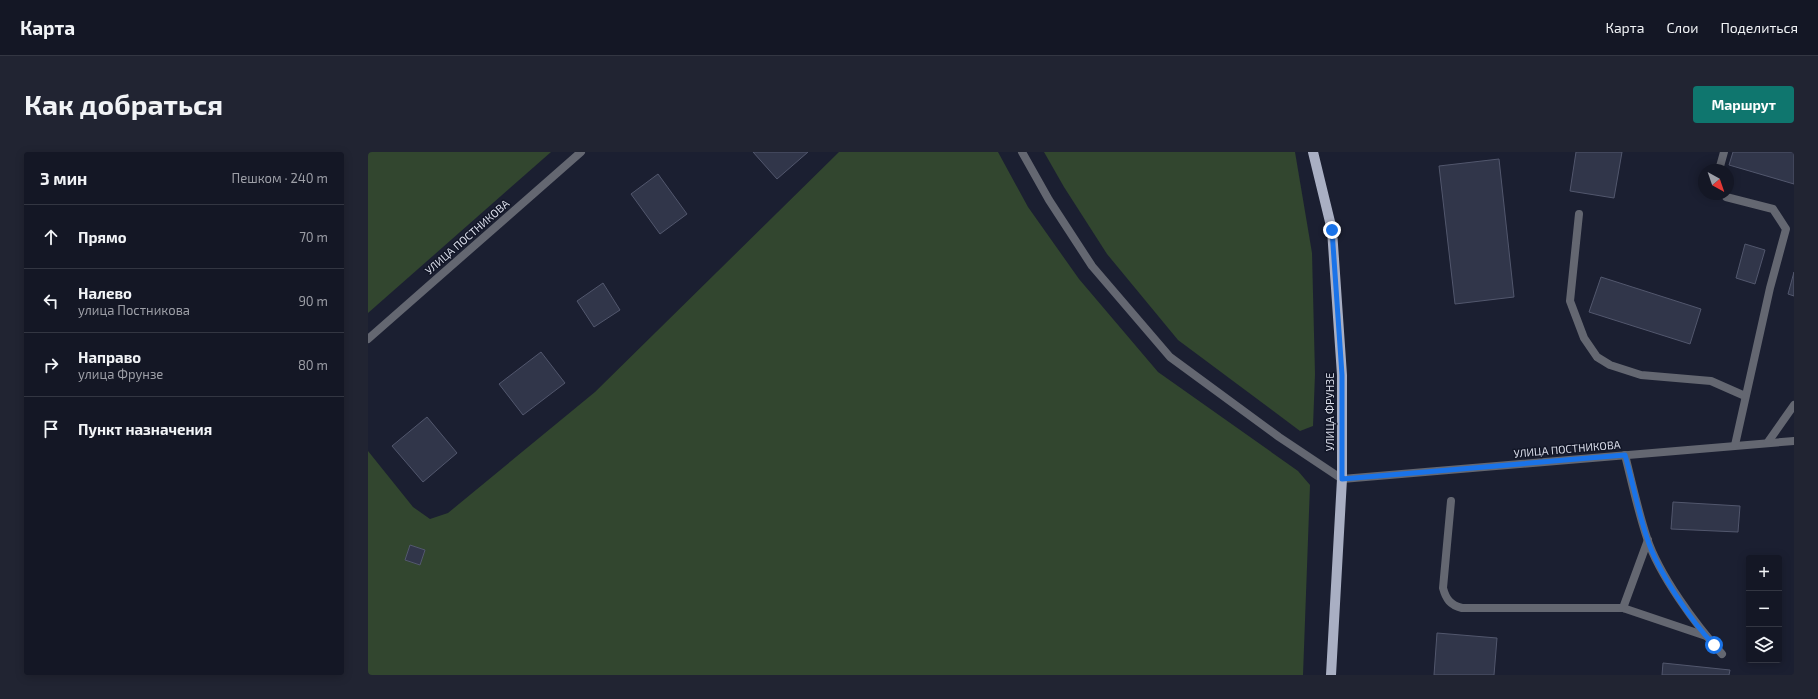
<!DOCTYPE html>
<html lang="ru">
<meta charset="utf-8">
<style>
body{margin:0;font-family:"Exo 2",sans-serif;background:#212432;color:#f1f3f6}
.controls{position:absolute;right:12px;bottom:12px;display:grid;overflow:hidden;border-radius:4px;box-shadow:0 2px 10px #0003}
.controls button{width:36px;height:36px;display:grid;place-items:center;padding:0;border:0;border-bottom:1px solid #333642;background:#141725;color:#f1f3f6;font:20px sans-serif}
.compass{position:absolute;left:1330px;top:12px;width:36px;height:36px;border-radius:50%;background:#141725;box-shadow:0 2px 10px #0003;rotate:140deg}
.stop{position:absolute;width:12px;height:12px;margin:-9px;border:3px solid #1a73e8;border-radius:50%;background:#fff}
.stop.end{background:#1a73e8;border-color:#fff;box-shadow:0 1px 4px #0008}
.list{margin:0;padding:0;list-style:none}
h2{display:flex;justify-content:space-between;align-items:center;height:52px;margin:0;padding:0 16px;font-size:17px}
h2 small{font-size:13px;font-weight:400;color:#9d9fa7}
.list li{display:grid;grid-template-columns:26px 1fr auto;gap:12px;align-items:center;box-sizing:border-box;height:64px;padding:0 16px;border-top:1px solid #333642}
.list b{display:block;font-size:15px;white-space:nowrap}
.list p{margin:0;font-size:13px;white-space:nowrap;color:#9d9fa7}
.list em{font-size:13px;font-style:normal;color:#9d9fa7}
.icon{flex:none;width:22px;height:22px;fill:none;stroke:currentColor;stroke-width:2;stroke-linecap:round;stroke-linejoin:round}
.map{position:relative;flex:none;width:1426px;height:523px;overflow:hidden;border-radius:4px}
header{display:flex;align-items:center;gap:24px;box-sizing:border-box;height:56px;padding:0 20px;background:#141725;border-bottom:1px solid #333642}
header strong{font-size:19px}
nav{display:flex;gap:22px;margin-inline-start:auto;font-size:14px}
.intro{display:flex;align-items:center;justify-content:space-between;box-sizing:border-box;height:96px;padding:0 24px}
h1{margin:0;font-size:28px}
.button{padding:10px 18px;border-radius:4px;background:#0f766e;color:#fff;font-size:14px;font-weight:700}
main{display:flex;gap:24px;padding:0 24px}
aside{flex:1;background:#141725;border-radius:4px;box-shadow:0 2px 10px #0003}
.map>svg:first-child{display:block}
.green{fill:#32462f}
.building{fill:#31364a;stroke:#52576d}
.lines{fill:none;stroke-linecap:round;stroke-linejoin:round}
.lane{stroke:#646771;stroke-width:8}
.primary{stroke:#a9afc3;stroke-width:10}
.route{stroke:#1a73e8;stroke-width:5}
.labels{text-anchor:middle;stroke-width:3;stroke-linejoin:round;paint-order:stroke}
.street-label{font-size:11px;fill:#d9dce9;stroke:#121627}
</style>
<header>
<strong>Карта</strong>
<nav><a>Карта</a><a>Слои</a><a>Поделиться</a></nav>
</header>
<div class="intro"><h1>Как добраться</h1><a class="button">Маршрут</a></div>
<main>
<aside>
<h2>3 мин<small>Пешком · 240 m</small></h2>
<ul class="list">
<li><svg class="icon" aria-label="ahead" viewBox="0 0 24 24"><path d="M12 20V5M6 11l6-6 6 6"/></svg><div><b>Прямо</b></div><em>70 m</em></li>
<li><svg class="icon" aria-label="left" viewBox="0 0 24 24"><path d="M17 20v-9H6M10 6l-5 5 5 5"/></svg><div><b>Налево</b><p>улица Постникова</p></div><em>90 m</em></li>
<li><svg class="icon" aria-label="right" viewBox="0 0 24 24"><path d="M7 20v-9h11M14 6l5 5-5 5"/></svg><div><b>Направо</b><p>улица Фрунзе</p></div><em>80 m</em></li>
<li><svg class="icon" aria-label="arrive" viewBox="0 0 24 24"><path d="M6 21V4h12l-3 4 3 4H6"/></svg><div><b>Пункт назначения</b></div></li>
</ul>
</aside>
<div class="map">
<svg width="1426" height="523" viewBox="0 0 1426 523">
<rect width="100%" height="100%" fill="#1b1f31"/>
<g class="green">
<polygon points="0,0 183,0 0,161"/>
<polygon points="471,0 630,0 660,55 711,127 790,220 930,319 942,333 935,523 0,523 0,299 45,355 62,367 80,361 227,240"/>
<polygon points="676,0 927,0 944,101 947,222 945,274 932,279 810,188 739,102 696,35"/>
</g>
<g class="building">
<polygon points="385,0 440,0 409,27"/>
<polygon points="1208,0 1254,0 1246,46 1202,39"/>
<polygon points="1365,0 1426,0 1426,32 1361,13"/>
<polygon points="1131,7 1146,145 1087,152 1071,14"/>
<polygon points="290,22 319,62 292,82 263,42"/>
<polygon points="1377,92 1397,98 1387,132 1368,126"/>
<polygon points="1426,120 1426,144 1420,142"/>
<polygon points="1233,125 1333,157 1322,192 1221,160"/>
<polygon points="235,131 252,158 226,175 209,149"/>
<polygon points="173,200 197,231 155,263 131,232"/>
<polygon points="59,265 89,301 55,330 24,294"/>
<polygon points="1305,350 1372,354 1370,380 1303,377"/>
<polygon points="42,393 57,398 52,413 37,408"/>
<polygon points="1069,481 1129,486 1126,523 1066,523"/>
<polygon points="1295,511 1362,518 1361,523 1294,523"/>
</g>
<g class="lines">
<g class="lane">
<polyline points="654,0 681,48 724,114 802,205 911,285 974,327 1426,289"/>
<polyline points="1351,18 1356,0"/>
<polyline points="1357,42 1358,45 1405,57 1418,77 1402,136 1367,293"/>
<polyline points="1211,62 1202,149 1216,186 1229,205 1242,213 1273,223 1343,229 1377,244"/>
<polyline points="0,187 213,0"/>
<polyline points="1400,290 1426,253"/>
<path d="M1257 303C1264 331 1270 359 1279 386 1291 423 1328 473 1354 502"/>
<path d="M1083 349 1075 436C1078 447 1082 453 1094 456H1255L1338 484"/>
<polyline points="1255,456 1280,388"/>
</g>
<polyline class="primary" points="945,0 964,78 974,223 974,327 963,523"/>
</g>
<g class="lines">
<path class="route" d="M964 78 974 223V327L1257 303C1265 331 1270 359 1279 386 1289 418 1323 469 1346 493"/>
</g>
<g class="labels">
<g class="street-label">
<text transform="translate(99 85) rotate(-41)" y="4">УЛИЦА ПОСТНИКОВА</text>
<text transform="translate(962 260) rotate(-90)" y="4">УЛИЦА ФРУНЗЕ</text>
<text transform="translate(1199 297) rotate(-5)" y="4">УЛИЦА ПОСТНИКОВА</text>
</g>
</g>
</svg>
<div class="controls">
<button>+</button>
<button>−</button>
<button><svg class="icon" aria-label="layers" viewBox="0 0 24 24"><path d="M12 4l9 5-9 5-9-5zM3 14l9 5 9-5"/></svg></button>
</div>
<svg class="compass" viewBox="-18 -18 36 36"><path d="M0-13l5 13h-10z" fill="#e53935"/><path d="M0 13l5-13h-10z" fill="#9d9fa7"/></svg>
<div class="stop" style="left:1346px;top:493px"></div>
<div class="stop end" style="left:964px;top:78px"></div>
</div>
</main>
